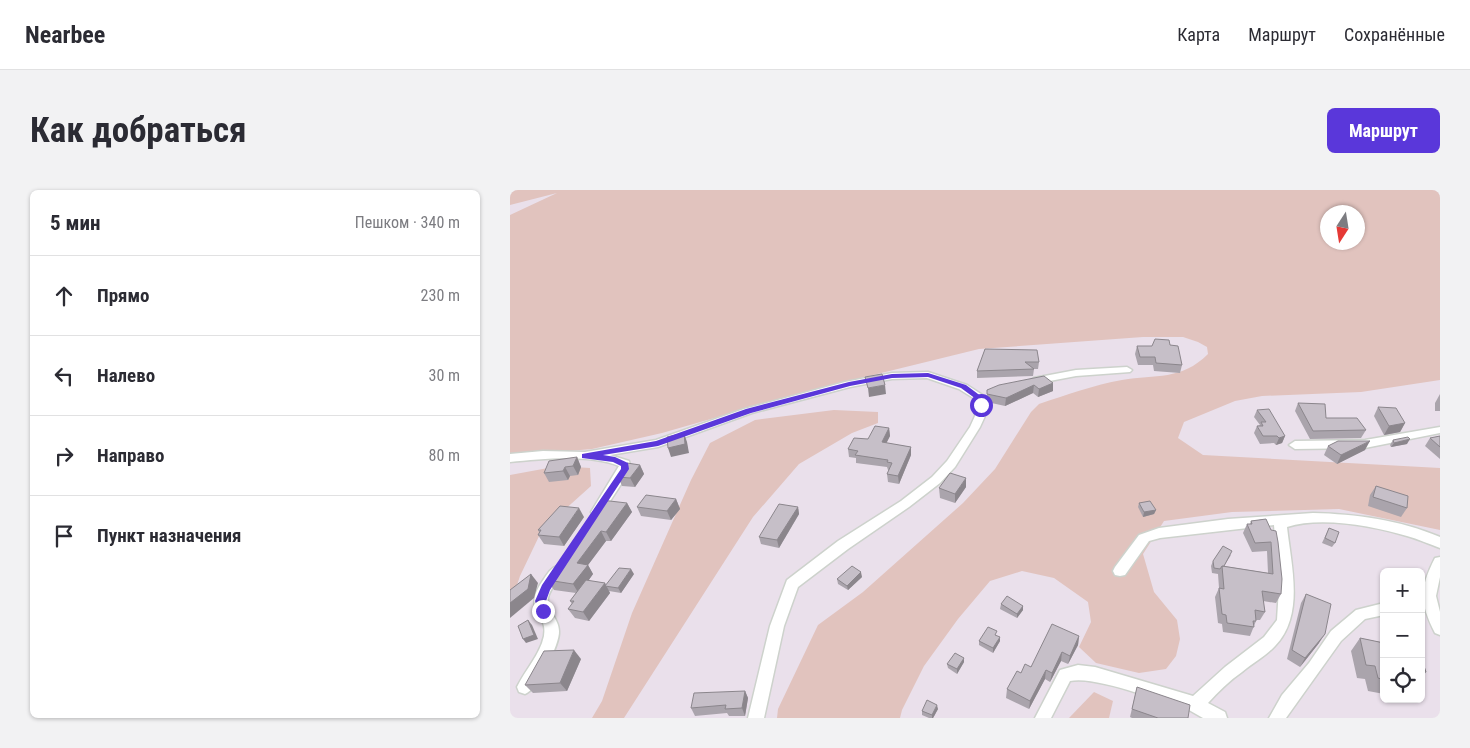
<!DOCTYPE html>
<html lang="ru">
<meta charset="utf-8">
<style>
body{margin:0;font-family:"Roboto Condensed",sans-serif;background:#f2f2f3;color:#2b2b33}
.controls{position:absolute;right:15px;bottom:15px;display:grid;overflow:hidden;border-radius:8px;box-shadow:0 1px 4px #0004}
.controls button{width:45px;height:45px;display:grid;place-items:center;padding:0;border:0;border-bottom:1px solid #e1e1e2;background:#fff;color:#2b2b33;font:25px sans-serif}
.compass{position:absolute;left:810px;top:15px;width:45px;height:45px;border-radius:50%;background:#fff;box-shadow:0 1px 4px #0004;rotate:192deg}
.stop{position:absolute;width:15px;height:15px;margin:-11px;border:4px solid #5a37da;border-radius:50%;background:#fff}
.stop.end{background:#5a37da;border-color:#fff;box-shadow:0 1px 5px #0008}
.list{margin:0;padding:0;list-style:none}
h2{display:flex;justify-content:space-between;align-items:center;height:65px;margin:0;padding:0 20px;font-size:21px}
h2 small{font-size:16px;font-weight:400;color:#7c7c81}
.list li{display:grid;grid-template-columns:32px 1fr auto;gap:15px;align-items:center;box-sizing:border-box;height:80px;padding:0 20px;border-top:1px solid #e1e1e2}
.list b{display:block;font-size:19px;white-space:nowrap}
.list em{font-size:16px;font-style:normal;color:#7c7c81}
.icon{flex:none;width:28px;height:28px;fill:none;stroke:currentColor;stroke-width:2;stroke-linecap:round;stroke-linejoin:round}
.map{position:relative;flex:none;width:930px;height:528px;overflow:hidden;border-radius:8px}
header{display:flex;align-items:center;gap:30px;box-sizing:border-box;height:70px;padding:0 25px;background:#fff;border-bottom:1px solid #e1e1e2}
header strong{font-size:24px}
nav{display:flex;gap:28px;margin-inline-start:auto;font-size:18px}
.intro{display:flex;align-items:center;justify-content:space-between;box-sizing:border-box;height:120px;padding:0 30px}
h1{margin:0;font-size:35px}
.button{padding:12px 22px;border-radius:8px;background:#5a37da;color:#fff;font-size:18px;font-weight:700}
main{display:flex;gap:30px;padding:0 30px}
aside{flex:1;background:#fff;border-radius:8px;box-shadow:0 1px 4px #0004}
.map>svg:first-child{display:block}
.green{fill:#e1c3be;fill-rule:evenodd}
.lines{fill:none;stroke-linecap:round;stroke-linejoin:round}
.street-casing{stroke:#cdd2cc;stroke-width:3}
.street{fill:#fff;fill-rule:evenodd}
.wall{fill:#aaa4ac}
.shaded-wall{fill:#8b868c}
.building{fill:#c6bfc8;stroke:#8b868c}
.route{fill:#5a37da}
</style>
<header>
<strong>Nearbee</strong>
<nav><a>Карта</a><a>Маршрут</a><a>Сохранённые</a></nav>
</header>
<div class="intro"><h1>Как добраться</h1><a class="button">Маршрут</a></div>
<main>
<aside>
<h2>5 мин<small>Пешком · 340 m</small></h2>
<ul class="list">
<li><svg class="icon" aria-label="ahead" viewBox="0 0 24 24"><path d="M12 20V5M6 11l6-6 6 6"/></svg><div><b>Прямо</b></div><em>230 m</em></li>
<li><svg class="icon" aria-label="left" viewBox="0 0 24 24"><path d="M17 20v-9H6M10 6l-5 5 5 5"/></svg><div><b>Налево</b></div><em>30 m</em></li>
<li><svg class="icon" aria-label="right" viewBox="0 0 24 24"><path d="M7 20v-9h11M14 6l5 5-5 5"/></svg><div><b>Направо</b></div><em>80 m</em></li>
<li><svg class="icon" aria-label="arrive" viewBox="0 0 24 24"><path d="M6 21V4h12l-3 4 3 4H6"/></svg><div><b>Пункт назначения</b></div></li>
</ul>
</aside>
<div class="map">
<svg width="930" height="528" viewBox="0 0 930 528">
<rect width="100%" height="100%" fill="#eae0eb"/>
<g class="green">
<path d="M0 0H930V190L851 202 752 206 725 211 674 232 668 248 693 265 930 278V340L829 319 722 322 654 331 633 364 644 402 667 430 670 449 666 466 656 479 629 483 586 473 569 457 581 432 578 412 544 388 512 381 480 391 448 429 414 476 392 520 390 528H267L268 519 308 435 353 402 453 313 485 279 521 222 529 214C556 205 584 195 612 190 646 184 671 191 698 164L697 157 688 152 673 147H633L469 159 302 200 152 243 82 259 0 266V25L47 3 0 15ZM818 22H848V52H818Z"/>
<polygon points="324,220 368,222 368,233 342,243 289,274 243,327 114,528 82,528 92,511 122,423 181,290 200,253 245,230"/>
<polygon points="49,276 80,278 81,296 32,340 10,386 0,416 0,285"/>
<polygon points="584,502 603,511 599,528 559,528"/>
</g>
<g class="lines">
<g class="street-casing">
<g id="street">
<polygon points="617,177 622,180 620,182 566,186 524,194 519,191 524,188 566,180"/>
<path d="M418 182 457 195 474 206 475 226 470 237 445 277 430 293 399 317 338 359 288 397 274 436 254 528H238L260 436 277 390 328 351 391 311 422 287 437 271 460 237 465 226V209L449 199 417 188 382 189 340 197 242 223 148 257 100 265 119 271 121 279 91 325H83L81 322 109 276C79 264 33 269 0 272V264L33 261 75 262 146 250 234 219 335 192 382 183Z"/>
<polygon points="930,237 930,243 855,258 785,259 779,255 785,251 855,250"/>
<path d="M803 323C846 324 890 330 930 347V358C919 354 908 349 897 346 863 336 811 326 777 337 781 375 795 425 765 456 756 466 743 473 732 482 719 491 708 502 698 513L715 522 717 528H693L679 520C652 512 585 485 560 491L541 528H525L550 480 568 475 585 477 683 506 715 477 754 447 767 430 769 398 764 335 650 348 639 351 615 385 610 386 605 385 603 381 605 377 629 345 649 338 718 329Z"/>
<path d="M930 367V387L926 406 930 422V445L925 443C910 413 909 399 925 368Z"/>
<path d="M47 376 52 377 54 381C49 390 40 398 38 408 36 421 49 428 49 441 50 454 27 500 15 504L9 502 7 497C15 480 30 465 34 446 39 423 10 422 34 389 38 383 41 378 47 376Z"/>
<polygon points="874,413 874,425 855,429 831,451 776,528 759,528 772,505 799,473 821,441 846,420"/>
</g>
</g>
<use href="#street" class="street"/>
</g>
<g class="wall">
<polygon points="660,155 672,175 670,183 644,181 643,175 628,175 625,164 627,156 642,156"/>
<polygon points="475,159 529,172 528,179 524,179 523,186 467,188 467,181"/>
<polygon points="534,186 543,201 528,207 523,203 495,216 477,212 477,200"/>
<polygon points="930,204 930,221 925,221 925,213"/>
<polygon points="788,213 816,228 856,240 851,248 800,249 785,221"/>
<polygon points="868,217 895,233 890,242 874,245 864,226"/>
<polygon points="747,220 775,246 772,253 766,255 764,253 750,254 744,243 747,236 750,235 744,227"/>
<polygon points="379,238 380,246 376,253 401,257 401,265 389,294 378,292 377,284 379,280 378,280 377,277 346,273 346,268 339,267 338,259"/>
<polygon points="930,246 930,269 915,256 920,248"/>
<polygon points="883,250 897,254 881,257 880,255"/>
<polygon points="818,256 855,260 827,274 814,265"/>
<polygon points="67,267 71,277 68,285 60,286 58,290 39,292 34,283"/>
<polygon points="130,275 134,284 125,297 112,296 108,287"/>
<polygon points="866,296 897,318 891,327 858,316 860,305"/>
<polygon points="456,297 445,313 430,308 429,298"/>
<polygon points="166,309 170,319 161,330 131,326 127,317"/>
<polygon points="117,313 122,322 101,351 96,351 78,375 83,384 78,391 95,393 96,396 124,384 111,403 99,401 100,403 79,431 65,428 58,419 62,414 60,411 66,403 44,400 37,390"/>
<polygon points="629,313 646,320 644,324 633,327 628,317"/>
<polygon points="288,317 289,324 269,358 251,354 249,347"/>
<polygon points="74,327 54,356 34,354 28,345 29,342 28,340"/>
<polygon points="756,329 771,404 766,413 753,411 755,422 750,430 746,430 746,431 740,446 713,442 712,434 708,433 705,407 709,398 708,384 702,383 701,376 703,371 721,365 714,376 758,383 757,361 742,362 733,343 737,334 740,334 741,331"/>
<polygon points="819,338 825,353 822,357 812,353"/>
<polygon points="352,387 338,400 328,394 327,389"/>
<polygon points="796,404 809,453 790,477 777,469 791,413"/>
<polygon points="491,414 513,416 513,420 507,428 490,419"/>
<polygon points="569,446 568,455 558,474 551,471 540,492 535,489 519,519 496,508 497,499 511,483"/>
<polygon points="850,448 874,453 874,504 858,501 855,489 847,488 841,461"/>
<polygon points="469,451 490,451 483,463 469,455"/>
<polygon points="71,469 57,501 23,503 15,495"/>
<polygon points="911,470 916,482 912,488 914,498 911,501"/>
<polygon points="454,472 447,484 438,478 437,474"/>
<polygon points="627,497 678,528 622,528 620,527"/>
<polygon points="235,501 238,508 235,526 219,526 217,523 185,526 181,518"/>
<polygon points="428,519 423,528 419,528 412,525 412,521"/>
</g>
<g class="shaded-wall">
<polygon points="543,193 543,201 528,207 529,199"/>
<polygon points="375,195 376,204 359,207 358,198"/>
<polygon points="524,195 523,203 495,216 496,208"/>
<polygon points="895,233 890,242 874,245 879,236"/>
<polygon points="379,238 380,246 373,260 372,252"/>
<polygon points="174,243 177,252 179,263 161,267 158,258"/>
<polygon points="775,246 772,253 766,255 769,248"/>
<polygon points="900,249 897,254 881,257 884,253"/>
<polygon points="860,251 855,260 827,274 831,265"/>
<polygon points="401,257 401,265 389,294 388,286"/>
<polygon points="67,267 71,277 68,285 63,276"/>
<polygon points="130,275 134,284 125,297 120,288"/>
<polygon points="55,277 60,286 58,290 53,281"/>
<polygon points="456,288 456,297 445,313 445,304"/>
<polygon points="166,309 170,319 161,330 157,321"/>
<polygon points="117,313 122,322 101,351 96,342"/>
<polygon points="288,317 289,324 269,358 267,350"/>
<polygon points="69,318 74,327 54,356 49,347"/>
<polygon points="646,320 644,324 633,327 634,322"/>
<polygon points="91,341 96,351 78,375 83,384 69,404 63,394 67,373"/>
<polygon points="121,379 124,384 111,403 108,398"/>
<polygon points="351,382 352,387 338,400 337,396"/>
<polygon points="21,384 28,393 24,408 0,428 0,413"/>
<polygon points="95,393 100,403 79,431 73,422"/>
<polygon points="513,416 513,420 507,428 507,424"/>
<polygon points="18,430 22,435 28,449 16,453 13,449"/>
<polygon points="815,444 809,453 790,477 795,468"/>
<polygon points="569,446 568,455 558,474 560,466"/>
<polygon points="490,447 490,451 483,463 483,458"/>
<polygon points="64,460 71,469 57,501 50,493"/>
<polygon points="552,462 551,471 540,492 542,483"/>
<polygon points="454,468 454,472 447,484 447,479"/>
<polygon points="536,480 535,489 519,519 520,511"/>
<polygon points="235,501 238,508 235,526 232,518"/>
<polygon points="427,515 428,519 423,528 422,528 422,525"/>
</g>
<g class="building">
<polygon points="645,149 659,150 660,155 668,156 672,175 646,173 645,167 630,167 627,156 642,156"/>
<polygon points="475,159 527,160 529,172 515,172 524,179 467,181"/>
<polygon points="372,184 375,195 358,198 355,187"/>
<polygon points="534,186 543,193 529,199 524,195 496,208 477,204 477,200 489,195"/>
<polygon points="788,213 815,214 816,228 847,228 856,240 803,241"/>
<polygon points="868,217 886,218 895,233 879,236"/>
<polygon points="759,219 775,246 769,248 767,246 753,246 747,236 753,236 751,232 756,232 747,220"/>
<polygon points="365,236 379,238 372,252 401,257 388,286 377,284 382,273 377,272 378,270 345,265 348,261 338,259 344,248 358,249"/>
<polygon points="174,243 175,254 158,258 157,247"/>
<polygon points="930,246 930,257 920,248"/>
<polygon points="898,247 900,249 884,253 883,250"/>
<polygon points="828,251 860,251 831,265 818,256"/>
<polygon points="67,267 63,276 55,277 53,281 34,283 39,271"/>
<polygon points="117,273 130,275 120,288 108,287"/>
<polygon points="440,283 456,288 445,304 429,298"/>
<polygon points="866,296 898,306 897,318 863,307"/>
<polygon points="136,305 166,309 157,321 127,317"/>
<polygon points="91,310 117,313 96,342 91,341 67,373 78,375 63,394 37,390"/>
<polygon points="640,311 646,320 634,322 629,313"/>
<polygon points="269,314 288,317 267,350 249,347"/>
<polygon points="50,316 69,318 49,347 28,345 31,340 28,340"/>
<polygon points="756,329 761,340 766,341 768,352 772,389 771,404 752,401 755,422 745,420 746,431 743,431 744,437 717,433 716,425 712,424 709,398 714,399 712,376 763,384 761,352 745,353 737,334 742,334 741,331"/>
<polygon points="819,338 829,342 825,353 815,348"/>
<polygon points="713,356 722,361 714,376 712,376 710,379 704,378 703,371"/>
<polygon points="342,376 351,382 337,396 327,389"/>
<polygon points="109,378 121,379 108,398 95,396"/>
<polygon points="21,384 18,399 0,413 0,400"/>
<polygon points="76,390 95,393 73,422 58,419 64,411 60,411"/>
<polygon points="796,404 821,414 815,444 795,468 782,460"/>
<polygon points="497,406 513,416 507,424 491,414"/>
<polygon points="18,430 24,445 13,449 8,436"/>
<polygon points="542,434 569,446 560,466 552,462 542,483 536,480 520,511 497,499 507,481 511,483 515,474 521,477"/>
<polygon points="478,437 487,441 485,445 490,447 483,458 469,451"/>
<polygon points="850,448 874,453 874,490 868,488 865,476 856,475"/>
<polygon points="64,460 50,493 15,495 34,461"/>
<polygon points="445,463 454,468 447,479 437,474"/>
<polygon points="911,470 912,470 916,482 911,482"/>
<polygon points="911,487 914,498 911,497"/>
<polygon points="627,497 680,515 678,528 648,528 622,519"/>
<polygon points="235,501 232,518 215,519 216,515 181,518 184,503"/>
<polygon points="417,510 427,515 422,525 412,521"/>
</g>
<polygon class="route" points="418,183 456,195 472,207 474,215 468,217 466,209 451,198 418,187 382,188 340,196 241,223 148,256 93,265 105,267 118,273 119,279 40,400 36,411 39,421 37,424 30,424 25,411 32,395 111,279 111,276 103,272 72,268 72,264 146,251 236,219 339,192 382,184"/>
</svg>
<div class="controls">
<button>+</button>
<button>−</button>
<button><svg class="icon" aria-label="locate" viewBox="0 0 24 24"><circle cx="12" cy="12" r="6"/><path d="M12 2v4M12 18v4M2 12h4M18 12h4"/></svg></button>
</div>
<svg class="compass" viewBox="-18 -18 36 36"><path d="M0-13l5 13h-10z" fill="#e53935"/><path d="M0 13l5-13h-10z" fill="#7c7c81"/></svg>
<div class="stop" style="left:471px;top:215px"></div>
<div class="stop end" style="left:33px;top:421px"></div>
</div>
</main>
